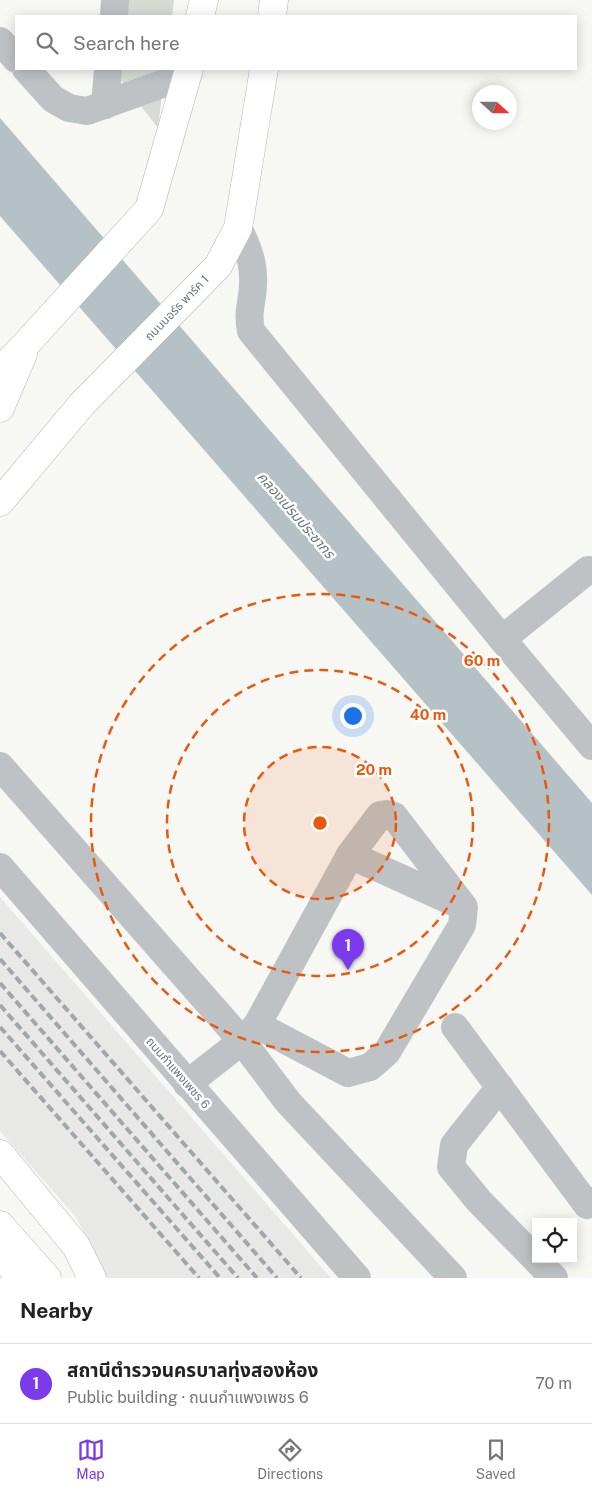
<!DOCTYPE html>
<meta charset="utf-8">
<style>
body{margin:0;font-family:"Public Sans","Noto Sans Thai",sans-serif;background:#f2f2f2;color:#222}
.controls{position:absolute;right:15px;bottom:15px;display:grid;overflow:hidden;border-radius:0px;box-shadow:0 2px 12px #0003}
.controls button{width:45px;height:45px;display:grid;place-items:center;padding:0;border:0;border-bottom:1px solid #e0e0e0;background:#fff;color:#222;font:25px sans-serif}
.compass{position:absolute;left:472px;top:85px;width:45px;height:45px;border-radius:50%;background:#fff;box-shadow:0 2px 12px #0003;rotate:111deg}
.you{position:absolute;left:352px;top:715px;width:18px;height:18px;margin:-12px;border:4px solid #fff;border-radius:50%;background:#1a73e8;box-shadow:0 0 0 8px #1a73e833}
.badge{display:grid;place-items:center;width:32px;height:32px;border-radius:50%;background:#7c3aed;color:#fff;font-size:16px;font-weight:700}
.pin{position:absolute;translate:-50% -41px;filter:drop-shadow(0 1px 2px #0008)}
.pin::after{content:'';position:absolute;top:26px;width:18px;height:15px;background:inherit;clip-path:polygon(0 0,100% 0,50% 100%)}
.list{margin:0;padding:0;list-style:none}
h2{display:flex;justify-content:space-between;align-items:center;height:65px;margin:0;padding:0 20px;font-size:21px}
h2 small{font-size:16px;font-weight:400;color:#767676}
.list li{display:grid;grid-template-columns:32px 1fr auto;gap:15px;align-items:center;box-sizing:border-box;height:80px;padding:0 20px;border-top:1px solid #e0e0e0}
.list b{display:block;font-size:19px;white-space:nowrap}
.list p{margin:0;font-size:16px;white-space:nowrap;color:#767676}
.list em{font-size:16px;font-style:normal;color:#767676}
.icon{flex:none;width:28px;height:28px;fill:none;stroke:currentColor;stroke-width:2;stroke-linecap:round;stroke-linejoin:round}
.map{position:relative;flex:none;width:592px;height:1278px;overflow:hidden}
.search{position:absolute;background:#fff;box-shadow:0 2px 12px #0003;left:15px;right:15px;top:15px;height:55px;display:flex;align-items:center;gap:12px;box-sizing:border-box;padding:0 18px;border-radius:0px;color:#767676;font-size:19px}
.sheet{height:145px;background:#fff}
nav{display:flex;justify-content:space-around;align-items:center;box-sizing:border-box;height:70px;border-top:1px solid #e0e0e0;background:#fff;font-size:14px;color:#767676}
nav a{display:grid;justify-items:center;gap:2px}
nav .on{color:#7c3aed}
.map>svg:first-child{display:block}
.built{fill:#e8e8e7}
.green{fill:#d7dbd4}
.water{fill:#b5c1c4}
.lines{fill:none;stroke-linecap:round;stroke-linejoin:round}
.major-casing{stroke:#b2b6b9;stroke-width:29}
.highway-casing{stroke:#b2b5b8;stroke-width:29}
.minor{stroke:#bec2c5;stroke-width:28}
.major{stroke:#fff;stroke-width:28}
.highway{stroke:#fff;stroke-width:28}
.rail{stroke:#a0a6ab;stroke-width:4;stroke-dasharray:8 4;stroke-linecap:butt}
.ring{fill:none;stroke:#e8590c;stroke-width:2.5;stroke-dasharray:9 6}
.labels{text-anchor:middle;stroke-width:5;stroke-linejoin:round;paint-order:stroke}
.street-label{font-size:12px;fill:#697882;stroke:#fff}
.water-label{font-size:14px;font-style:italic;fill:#65787e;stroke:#fff}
.centre{fill:#e8590c;stroke:#fff;stroke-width:2.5}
.ring-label{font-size:15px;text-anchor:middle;font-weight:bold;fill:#e8590c;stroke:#fff;stroke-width:5;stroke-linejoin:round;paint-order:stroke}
</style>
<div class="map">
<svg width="592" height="1278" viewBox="0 0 592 1278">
<rect width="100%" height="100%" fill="#f7f7f4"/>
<polygon class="built" points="0,897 331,1278 108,1278 76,1217 0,1131"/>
<g class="green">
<polygon points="124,0 174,0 172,16 123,16"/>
<polygon points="118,69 165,69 158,128 117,75"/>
</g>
<polygon class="water" points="0,118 592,803 592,895 0,216"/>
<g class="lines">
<g class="major-casing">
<g id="major">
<polyline points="200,16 204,0"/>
<polyline points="272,16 274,0"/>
<polyline points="0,371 26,344 149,209 189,69"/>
<polyline points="0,408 23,354"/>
<polyline points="0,502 82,404 218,266 238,228 264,69"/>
<polyline points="0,1154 76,1246 92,1278"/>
<polyline points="0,1225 47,1278"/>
</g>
</g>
<g class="highway-casing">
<polyline id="highway" points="0,1254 21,1278"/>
</g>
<g class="minor">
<polyline points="114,16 115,0"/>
<polyline points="0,41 16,59"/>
<polyline points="26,69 53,99 69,108 87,111 187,75"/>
<polyline points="105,105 108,69"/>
<path d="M238 228C250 251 256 268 252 296 250 311 248 314 251 331L502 639 592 746"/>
<polyline points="502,639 588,570"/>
<polyline points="0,766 242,1041 288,1102 453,1278"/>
<polyline points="350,855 460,905"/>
<polyline points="0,867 357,1278"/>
<polyline points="455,1027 587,1205 592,1201"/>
<polyline points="187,1084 242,1041 257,1025 350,855 380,815 387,814 394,816 464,907 462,925 387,1052 370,1067 348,1073 257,1025"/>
<polyline points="500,1087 454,1145 451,1167 479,1201 554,1278"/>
</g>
<use href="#major" class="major"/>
<use href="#highway" class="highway"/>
<g class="rail">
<polyline points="0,933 301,1278"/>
<polyline points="0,959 277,1278"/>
<polyline points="0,983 257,1278"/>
<polyline points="0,1005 238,1278"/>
<polyline points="0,1027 220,1278"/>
<polyline points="0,1051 199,1278"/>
</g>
</g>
<circle cx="320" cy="823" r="76" fill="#e8590c" fill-opacity=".12"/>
<g class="ring">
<circle cx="320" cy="823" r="76"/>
<circle cx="320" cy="823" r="153"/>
<circle cx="320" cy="823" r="229"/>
</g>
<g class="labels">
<g class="street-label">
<text transform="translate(177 308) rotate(-46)" y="4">ถนนนอร์ธ พาร์ค 1</text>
<text transform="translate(178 1073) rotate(49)" y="4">ถนนกำแพงเพชร 6</text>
</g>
<g class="water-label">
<text transform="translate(296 515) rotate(49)" y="5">คลองเปรมประชากร</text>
</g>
</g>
<circle cx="320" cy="823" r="8" class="centre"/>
<g class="ring-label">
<text x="482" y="666">60 m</text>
<text x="428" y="720">40 m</text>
<text x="374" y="775">20 m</text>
</g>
</svg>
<div class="controls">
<button><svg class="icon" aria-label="locate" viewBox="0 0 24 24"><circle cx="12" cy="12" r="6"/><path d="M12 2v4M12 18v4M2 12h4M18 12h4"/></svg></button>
</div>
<svg class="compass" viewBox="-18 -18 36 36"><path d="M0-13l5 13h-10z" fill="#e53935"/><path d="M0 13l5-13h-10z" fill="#767676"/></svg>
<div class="you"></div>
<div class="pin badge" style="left:348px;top:970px">1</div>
<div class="search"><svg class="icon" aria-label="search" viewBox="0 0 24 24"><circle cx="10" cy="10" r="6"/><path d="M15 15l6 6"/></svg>Search here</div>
</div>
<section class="sheet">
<h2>Nearby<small></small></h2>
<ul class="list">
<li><span class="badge">1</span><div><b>สถานีตำรวจนครบาลทุ่งสองห้อง</b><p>Public building · ถนนกำแพงเพชร 6</p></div><em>70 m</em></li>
</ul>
</section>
<nav>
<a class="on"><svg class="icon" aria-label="map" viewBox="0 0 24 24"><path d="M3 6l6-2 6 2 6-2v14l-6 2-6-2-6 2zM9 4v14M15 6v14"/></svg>Map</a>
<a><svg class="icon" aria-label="directions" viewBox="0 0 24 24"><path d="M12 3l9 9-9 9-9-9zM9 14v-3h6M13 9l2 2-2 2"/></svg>Directions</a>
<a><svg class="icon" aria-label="saved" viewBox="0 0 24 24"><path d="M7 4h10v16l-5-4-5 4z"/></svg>Saved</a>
</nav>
